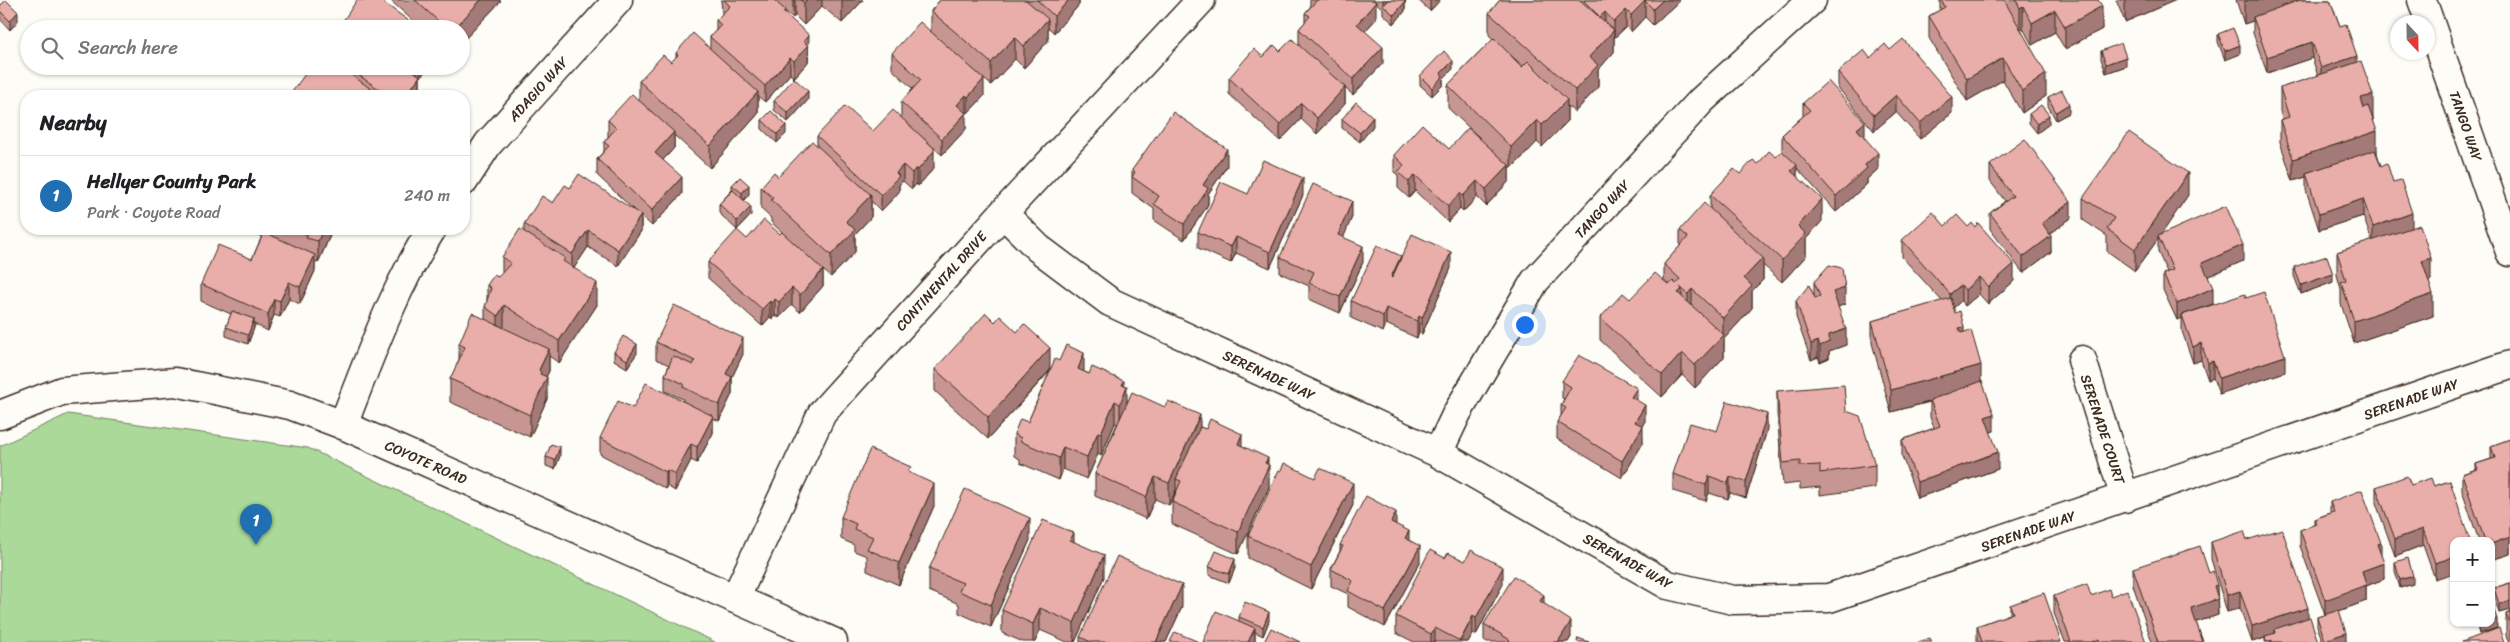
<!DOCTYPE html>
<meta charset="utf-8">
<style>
body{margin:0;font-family:Sriracha,sans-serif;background:#f2f2f2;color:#202124}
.controls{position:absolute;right:15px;bottom:15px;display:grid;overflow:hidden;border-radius:10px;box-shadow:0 1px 4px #0004}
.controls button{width:45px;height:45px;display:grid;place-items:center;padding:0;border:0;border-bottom:1px solid #e0e0e0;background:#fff;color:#202124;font:25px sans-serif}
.compass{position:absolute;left:2390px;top:15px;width:45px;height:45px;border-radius:50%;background:#fff;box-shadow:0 1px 4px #0004;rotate:158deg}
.you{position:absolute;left:1524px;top:324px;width:18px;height:18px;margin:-12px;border:4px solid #fff;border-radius:50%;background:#1a73e8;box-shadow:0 0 0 8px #1a73e833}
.badge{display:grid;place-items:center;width:32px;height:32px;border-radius:50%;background:#1f6fb2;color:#fff;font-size:16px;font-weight:700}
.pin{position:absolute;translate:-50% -41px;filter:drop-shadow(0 1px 2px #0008)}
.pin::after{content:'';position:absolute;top:26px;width:18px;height:15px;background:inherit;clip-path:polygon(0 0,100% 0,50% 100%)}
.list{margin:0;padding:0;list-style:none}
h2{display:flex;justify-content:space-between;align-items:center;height:65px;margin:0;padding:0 20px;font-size:21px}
h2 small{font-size:16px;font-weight:400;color:#757577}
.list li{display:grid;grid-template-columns:32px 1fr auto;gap:15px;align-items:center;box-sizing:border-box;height:80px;padding:0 20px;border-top:1px solid #e0e0e0}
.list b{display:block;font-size:19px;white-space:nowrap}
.list p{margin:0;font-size:16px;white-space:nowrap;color:#757577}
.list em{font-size:16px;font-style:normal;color:#757577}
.icon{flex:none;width:28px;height:28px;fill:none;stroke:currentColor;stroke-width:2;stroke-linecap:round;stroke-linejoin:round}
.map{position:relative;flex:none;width:2510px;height:642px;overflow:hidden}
.search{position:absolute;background:#fff;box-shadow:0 1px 4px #0004;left:20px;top:20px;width:450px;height:55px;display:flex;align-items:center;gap:12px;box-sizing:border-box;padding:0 18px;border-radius:28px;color:#757577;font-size:19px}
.panel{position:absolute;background:#fff;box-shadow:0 1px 4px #0004;left:20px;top:90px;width:450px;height:145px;border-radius:20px}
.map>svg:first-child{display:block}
.green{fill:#aad999;stroke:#72825c}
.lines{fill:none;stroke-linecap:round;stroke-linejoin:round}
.street-casing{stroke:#3b2a1e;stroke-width:31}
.secondary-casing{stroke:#3b2a1e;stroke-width:31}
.street{stroke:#fdfcf7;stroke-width:28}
.secondary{stroke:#fdfcf7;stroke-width:28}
.wall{fill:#c89692;stroke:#3b2a1e;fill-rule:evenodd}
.shaded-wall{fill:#a37a77;stroke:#3b2a1e}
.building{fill:#e9aeaa;stroke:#3b2a1e}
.labels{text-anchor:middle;stroke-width:4.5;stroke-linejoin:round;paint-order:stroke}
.street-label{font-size:14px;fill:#3b2a1e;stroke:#fdfcf7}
</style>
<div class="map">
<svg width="2510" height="642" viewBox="0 0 2510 642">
<rect width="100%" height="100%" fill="#fdfcf7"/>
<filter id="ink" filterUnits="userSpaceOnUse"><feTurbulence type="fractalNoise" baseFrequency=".02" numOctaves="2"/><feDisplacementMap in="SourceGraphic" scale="10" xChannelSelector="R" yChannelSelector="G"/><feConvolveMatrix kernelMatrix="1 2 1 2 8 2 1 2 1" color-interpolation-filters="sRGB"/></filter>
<g filter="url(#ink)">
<polygon class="green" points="68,414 308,448 715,642 0,642 0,446"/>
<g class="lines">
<g class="street-casing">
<g id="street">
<polyline points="2422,0 2510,252"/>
<polyline points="464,181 488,144 618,0"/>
<polyline points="1003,213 1038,248 1110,302 1438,453 1668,585 1733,600 1829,598 2510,365"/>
<polyline points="2082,360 2125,498"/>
<path d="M343 425C368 361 395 286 432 229"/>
<polyline points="1438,453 1457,413 1535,281 1702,100 1812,0"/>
<polyline points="735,599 822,413 1003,213 1201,0"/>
</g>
</g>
<g class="secondary-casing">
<polyline id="secondary" points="0,415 62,391 175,382 290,405 343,425 833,642"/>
</g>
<use href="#street" class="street"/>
<use href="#secondary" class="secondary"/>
</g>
<g class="wall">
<polygon points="390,0 500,0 500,2 461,43 461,29 422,29"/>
<polygon points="721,0 863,0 842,23 822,6 804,25 795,16 793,18 785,11 785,14 809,52 808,62 794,78 790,74 765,102 758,96 758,114 710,168 674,135 674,148 663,160 682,194 652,226 641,216 641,231 618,266 588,247 574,268 597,305 559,363 549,356 549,371 546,377 547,399 530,437 450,402 450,379 459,362 459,344 485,319 485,307 487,301 487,285 498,277 502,273 502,257 524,231 524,224 553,203 570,188 635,211 597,175 597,159 604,151 604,142 608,137 608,120 639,100 639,81 671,62 676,58 676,53 710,48 710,37 716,30 716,20 722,14"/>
<polygon points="940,0 1079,0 1079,5 1054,33 1048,27 1048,41 1024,68 1015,59 991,85 970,67 984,96 968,113 965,112 966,129 942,155 923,138 934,168 918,186 916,184 912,189 903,181 899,185 899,192 881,211 871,201 871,217 855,234 855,252 831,277 823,270 823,286 800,312 792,305 779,318 775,315 772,319 770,317 762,326 708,278 708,262 747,239 780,234 786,236 771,222 771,218 761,209 761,187 778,177 817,145 817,136 873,131 901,118 901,102 913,89 892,69 892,53 931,31 931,11"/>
<polygon points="1310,0 1373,0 1376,19 1365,31 1383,63 1353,95 1345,88 1345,104 1317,134 1301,119 1280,141 1229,94 1229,78 1263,57 1280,51 1299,45 1299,29 1305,22 1305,13 1311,6 1310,6"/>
<polygon points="1373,0 1407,0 1405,2 1405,11 1394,24 1383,14 1383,9"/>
<polygon points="1418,0 1440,0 1430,11"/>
<path d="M1500 0H1679V1L1653 25 1645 17 1631 32 1626 27 1614 38V52L1598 70V87L1575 112 1567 106V122L1542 147 1537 142 1511 169 1509 167V181L1486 206 1477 197 1463 212 1460 209 1448 222 1415 191 1409 198 1398 188V175L1394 172V155L1449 149 1480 138 1448 108V85L1493 39 1489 35V13ZM1508 53 1523 66 1522 67Z"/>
<polygon points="1940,0 2098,0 2102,29 2065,49 2055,32 2032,45 2023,28 2020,29 2046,96 2022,113 2003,80 1967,101 1929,38 1929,16 1940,10"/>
<polygon points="2116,0 2176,0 2125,22"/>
<polygon points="2236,0 2330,0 2340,26 2357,63 2373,117 2377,153 2381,166 2393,182 2412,228 2431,280 2429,281 2433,316 2354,343 2341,304 2341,289 2337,275 2337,252 2372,241 2363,216 2319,230 2306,190 2306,177 2293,181 2280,142 2280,120 2282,119 2280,111 2280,88 2318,76 2312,58 2267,73 2253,33 2253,21 2244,24"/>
<polygon points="0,6 18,21 10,30 0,19"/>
<polygon points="341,24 420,29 341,29"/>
<polygon points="2218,34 2240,54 2225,60 2218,42"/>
<polygon points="2101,51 2126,66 2106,73 2101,59"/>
<polygon points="1870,58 1952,113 1920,139 1896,112 1874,131 1838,88 1838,72"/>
<polygon points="358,66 429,66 420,78 420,92 418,96 289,96 354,77 354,72"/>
<polygon points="1453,69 1443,79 1443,85 1432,96 1420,85 1420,76"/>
<polygon points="2048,97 2069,113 2056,120 2048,106"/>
<polygon points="808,100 788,122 774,110 774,101"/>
<polygon points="1803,103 1865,138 1878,169 1867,179 1867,184 1836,212 1797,168 1797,177 1822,221 1806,239 1806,256 1782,282 1763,265 1763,280 1752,291 1752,308 1724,339 1724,357 1695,388 1682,375 1662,397 1600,340 1600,318 1630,299 1664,280 1664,264 1680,246 1680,230 1710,209 1710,195 1740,174 1758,164 1776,157 1782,151 1782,135 1803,116"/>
<polygon points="2029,114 2049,124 2037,133 2029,123"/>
<polygon points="1342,119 1373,126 1360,142 1342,128"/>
<polygon points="762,120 786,134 777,143 762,129"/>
<polygon points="1990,165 2071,218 2050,234 2051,252 2023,273 1990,229 1990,213 2005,201 1990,181"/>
<polygon points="1227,166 1208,194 1208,204 1206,208 1184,240 1154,220 1154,209 1132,193 1132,170"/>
<polygon points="732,185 749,194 744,200 751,215 737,230 719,213 719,204 732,190"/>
<polygon points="1248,194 1303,195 1270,268 1236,253 1231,263 1198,248 1198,232"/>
<polygon points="2188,195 2161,234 2243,261 2208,276 2213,304 2285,372 2219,394 2213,378 2208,380 2201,360 2193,363 2182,331 2182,318 2177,320 2163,290 2163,274 2167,272 2158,252 2158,239 2135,271 2107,251 2107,236 2083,220 2083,198"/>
<polygon points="1352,217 1343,237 1363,262 1340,313 1309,299 1309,286 1280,273 1280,257"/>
<polygon points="1945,226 2014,281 1988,304 1979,294 1965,306 1961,301 1953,308 1955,313 1964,332 1981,382 1994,431 1990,432 1998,469 1917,498 1902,456 1902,440 1934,428 1930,417 1930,402 1891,412 1872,343 1872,321 1942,301 1902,257 1902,240"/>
<polygon points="247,229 332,229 332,231 318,263 315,262 315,271 300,304 289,299 280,317 274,315 268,331 254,324 254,328 248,344 226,336 226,327 231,314 201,301 201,284 252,259 262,236"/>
<polygon points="1401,260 1451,268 1422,334 1419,333 1417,338 1386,324 1383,332 1351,318 1351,301"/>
<polygon points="2294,267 2333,282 2301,294 2294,276"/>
<polygon points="1814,282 1845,304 1838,307 1846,345 1829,351 1829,358 1820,362 1818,357 1811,360 1796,317 1796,301 1814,296"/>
<polygon points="656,342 743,354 732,377 732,394 719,421 713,418 713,433 697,463 691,460 675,491 667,486 666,489 600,454 600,438 633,408 683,401 683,399 665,391 665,375 669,365 656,359"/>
<polygon points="614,352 637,353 627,368 614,360"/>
<polygon points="935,369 1050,370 1084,372 1124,385 1127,401 1200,427 1242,446 1268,464 1269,487 1238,554 1172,524 1172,502 1176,492 1176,490 1169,505 1155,499 1146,519 1095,496 1095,474 1117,424 1115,423 1101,456 1098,454 1087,479 1063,469 1059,480 1020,463 1020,459 1014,456 1014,434 1028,422 1050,371 988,439 935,391"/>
<polygon points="1562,381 1637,400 1645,421 1642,426 1643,443 1622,478 1557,439 1557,422 1561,416 1561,405 1564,399 1562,398"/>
<polygon points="1777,391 1846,411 1875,465 1875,488 1820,495 1820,487 1800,489 1800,483 1783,485 1777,413"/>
<polygon points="1767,430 1746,498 1730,493 1728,499 1709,493 1706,501 1673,491 1673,474 1717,431"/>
<polygon points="2510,439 2510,554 2491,560 2491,541 2479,541 2462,491 2462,474 2476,469 2476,464 2491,459 2491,446"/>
<polygon points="560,456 555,469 546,466 546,457"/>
<polygon points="1281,471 1315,478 1353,505 1311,589 1248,558 1248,536"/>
<polygon points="911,473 934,506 899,585 867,571 867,556 854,551 854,545 841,539 841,517"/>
<polygon points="2450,481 2435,579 2423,545 2395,556 2376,503 2376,487 2411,485 2434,486"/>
<polygon points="2330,502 2381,554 2384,579 2366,586 2366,601 2339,611 2346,641 2344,642 2323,642 2317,626 2317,617 2325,615 2300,546 2300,530 2314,525 2314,519 2330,513"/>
<polygon points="1396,525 1409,540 1420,562 1385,627 1348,607 1348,594 1331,586 1331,569 1340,551 1340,545"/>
<polygon points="1030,540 991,627 959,613 959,604 929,591 929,569"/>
<polygon points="2247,540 2308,617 2318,642 2265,642 2265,638 2252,642 2240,608 2227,612 2211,559 2211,542"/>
<polygon points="1074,541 1104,577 1075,642 1067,642 1040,630 1035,642 1023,642 1002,633 1002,610"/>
<polygon points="1445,558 1503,584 1476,635 1473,633 1468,642 1414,642 1396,633 1396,616"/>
<polygon points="2395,562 2413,584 2400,588 2395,571"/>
<polygon points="1209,567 1235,568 1229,583 1209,575"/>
<polygon points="2133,568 2209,573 2217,596 2218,615 2196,622 2203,642 2152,642 2133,585"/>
<polygon points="2510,583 2510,642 2509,642 2506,636 2506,614 2509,613 2509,610 2499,613 2494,597 2494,588"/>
<polygon points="2054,596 2111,596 2146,642 2065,642 2054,613"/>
<polygon points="1544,604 1571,637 1568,642 1487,642 1484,640 1484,624"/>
<polygon points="2010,605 2061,642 1977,642 1977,626 2010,614"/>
<polygon points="1182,607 1166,642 1080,642 1080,637"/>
<polygon points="1239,617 1269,621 1263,636 1255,632 1255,642 1239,621"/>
<polygon points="2476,623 2491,623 2497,628 2479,634"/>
</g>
<g class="shaded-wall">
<polygon points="481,0 500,0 500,2 461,43 461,29 454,29"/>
<polygon points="793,0 795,0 795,16 793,18"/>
<polygon points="807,0 822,0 822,6 804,25 804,3"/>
<polygon points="843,0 863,0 842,23 842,1"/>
<polygon points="1069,0 1079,0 1079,5 1054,33 1054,16"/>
<polygon points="1383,0 1391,0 1383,5"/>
<polygon points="1430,0 1440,0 1430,11"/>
<polygon points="1663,0 1679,0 1679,1 1653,25 1653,9"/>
<polygon points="2125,0 2176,0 2125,22"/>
<polygon points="2249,0 2314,0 2253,17 2253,21 2244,24 2244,2"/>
<polygon points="1645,1 1645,17 1631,32 1631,15"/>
<polygon points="1376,2 1376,19 1357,40 1357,24"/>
<polygon points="1405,2 1405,11 1394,24 1394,15"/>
<polygon points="2023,6 2023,28 2020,30 2020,8"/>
<polygon points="2102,6 2102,29 2065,49 2065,27"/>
<polygon points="1626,10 1626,27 1614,38 1614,22"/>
<polygon points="2055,10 2055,32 2032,45 2032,23"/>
<polygon points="18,12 18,21 10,30 10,21"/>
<polygon points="1605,12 1605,29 1600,33 1600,17"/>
<polygon points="1048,19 1048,41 1024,68 1024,46"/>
<polygon points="1614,30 1614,52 1598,70 1598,87 1575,112 1575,90 1589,57"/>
<polygon points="809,35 808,62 794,78 794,61 804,41"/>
<polygon points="1015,37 1015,59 991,85 991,63"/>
<polygon points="2312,42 2312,58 2267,73 2267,57"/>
<polygon points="2240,45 2240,54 2225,60 2225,51"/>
<polygon points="1383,47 1383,63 1353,95 1353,79"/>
<polygon points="2357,56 2357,72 2321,85 2321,68"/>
<polygon points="2126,57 2126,66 2106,73 2106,64"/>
<polygon points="790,58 790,74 765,102 765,86"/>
<polygon points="2003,58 2003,80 1967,101 1967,79"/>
<polygon points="1453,61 1453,69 1443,79 1443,85 1432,96 1432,88 1441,73"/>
<polygon points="413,66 417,66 417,77 411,69"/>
<polygon points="420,66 429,66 420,78 420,92 418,96 406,96 420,76"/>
<polygon points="2046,74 2046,96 2022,113 2022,91"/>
<polygon points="984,79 984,96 968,113 968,97"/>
<polygon points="1345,87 1345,104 1317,134 1317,118"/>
<polygon points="808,91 808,100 788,122 788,113"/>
<polygon points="758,92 758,114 710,168 710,146"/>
<polygon points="966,95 966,112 957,121 957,105"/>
<polygon points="1896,95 1896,112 1874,131 1874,115"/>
<polygon points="2373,95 2373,117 2361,121 2361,98"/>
<polygon points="1952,97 1952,113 1920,139 1920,123"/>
<polygon points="1567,100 1567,122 1542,147 1542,125"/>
<polygon points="1301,103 1301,119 1280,141 1280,125"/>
<polygon points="2069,104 2069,113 2056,120 2056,112"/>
<polygon points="966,113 966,129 942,155 942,139"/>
<polygon points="2049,115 2049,124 2037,133 2037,124"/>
<polygon points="1373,117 1373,126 1360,142 1360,133"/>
<polygon points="1537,120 1537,142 1511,169 1511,147"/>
<polygon points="1865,122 1865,138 1857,129"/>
<polygon points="786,125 786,134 777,143 777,134"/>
<polygon points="2377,131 2377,153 2306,173 2306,177 2293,181 2293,159"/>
<polygon points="674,132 674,148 655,169 655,153"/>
<polygon points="1227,149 1227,166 1208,194 1208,204 1206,208 1184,240 1184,224 1203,185"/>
<polygon points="934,151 934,168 918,186 918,170"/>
<polygon points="1878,153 1878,169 1867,179 1867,184 1836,212 1836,196 1865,165"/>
<polygon points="903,165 903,181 899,185 899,192 881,211 881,195 896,173"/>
<polygon points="1509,165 1509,181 1486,206 1486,189"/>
<polygon points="1797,165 1797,187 1791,171"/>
<polygon points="916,168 916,184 912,189 912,173"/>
<polygon points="2188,173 2188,195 2159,238 2158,236 2158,239 2135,271 2135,249"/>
<polygon points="1415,175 1415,191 1409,198 1409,182"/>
<polygon points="682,177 682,194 652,226 652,210"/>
<polygon points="1303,178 1303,195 1270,268 1270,252"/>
<polygon points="1477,181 1477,197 1463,212 1463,196"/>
<polygon points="749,185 749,194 742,202 742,193"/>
<polygon points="1460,193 1460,209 1448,222 1448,206"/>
<polygon points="871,195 871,217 855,234 855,252 831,277 831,255 846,221"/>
<polygon points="1822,199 1822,221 1806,239 1806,256 1782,282 1782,260 1798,226"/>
<polygon points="2363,199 2363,216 2319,230 2319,214"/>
<polygon points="1352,201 1352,217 1338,251 1338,235"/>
<polygon points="2071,202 2071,218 2042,240 2042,223"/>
<polygon points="751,207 751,215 737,230 737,221"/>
<polygon points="2412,213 2412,230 2373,243 2373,227"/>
<polygon points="641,215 641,231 618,266 618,250"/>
<polygon points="323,229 332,229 332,231 318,263 318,241"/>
<polygon points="588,230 588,247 572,271 572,254"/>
<polygon points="2051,236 2051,252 2023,273 2023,257"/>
<polygon points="1236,237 1236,253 1231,263 1231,247"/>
<polygon points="2243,245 2243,261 2202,279 2202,263"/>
<polygon points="1363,246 1363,262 1340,313 1340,297"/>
<polygon points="1451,252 1451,268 1422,334 1422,318"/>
<polygon points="315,255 315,271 300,304 300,287"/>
<polygon points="1401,256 1401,272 1391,294 1391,277"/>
<polygon points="1763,258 1763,280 1752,291 1752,308 1724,339 1724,357 1695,388 1695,365 1723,336 1723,318 1744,278"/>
<polygon points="2431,258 2431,280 2422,283 2422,261"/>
<polygon points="2014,264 2014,281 1988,304 1988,287"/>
<polygon points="823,270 823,286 800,312 800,295"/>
<polygon points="2333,274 2333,282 2301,294 2301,285"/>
<polygon points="1979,277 1979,294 1965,306 1965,290"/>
<polygon points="289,282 289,299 280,317 280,301"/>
<polygon points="597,283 597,305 559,363 559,341"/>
<polygon points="1961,285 1961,301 1950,311 1950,294"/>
<polygon points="792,288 792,305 779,318 779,302"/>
<polygon points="1845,288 1845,304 1833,309 1833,292"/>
<polygon points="2213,288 2213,304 2182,315 2182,318 2177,320 2177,304"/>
<polygon points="1682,289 1682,311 1678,293"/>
<polygon points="1692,289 1692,312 1688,316 1688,294"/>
<polygon points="2433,294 2433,316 2354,343 2354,321"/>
<polygon points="274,299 274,315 268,331 268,314"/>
<polygon points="775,299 775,315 772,319 772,303"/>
<polygon points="770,301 770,317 762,326 762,309"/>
<polygon points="504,305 504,327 498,338 498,316"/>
<polygon points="1386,308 1386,324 1383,332 1383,316"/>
<polygon points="1419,316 1419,333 1417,338 1417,321"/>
<polygon points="254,319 254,328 248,344 248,335"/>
<polygon points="1964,327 1964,349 1959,328"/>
<polygon points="1846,329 1846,345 1829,351 1829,358 1820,362 1820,346 1829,335"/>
<polygon points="743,338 743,354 726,390 726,374"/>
<polygon points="1818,341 1818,357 1811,360 1811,344"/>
<polygon points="2201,343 2201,360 2193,363 2193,347"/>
<polygon points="637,344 637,353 627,368 627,360"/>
<polygon points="1050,348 1050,370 988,439 988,417"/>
<polygon points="549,349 549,371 541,387 547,377 547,399 530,437 530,415 539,370"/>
<polygon points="1084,353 1084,375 1078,369"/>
<polygon points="1682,353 1682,375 1662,397 1662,375"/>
<polygon points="2285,356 2285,372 2219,394 2219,378"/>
<polygon points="2213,361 2213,378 2208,380 2208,363"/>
<polygon points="1981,365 1981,388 1891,412 1891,390"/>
<polygon points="732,377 732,394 719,421 719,405"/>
<polygon points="1124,381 1124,394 1127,386 1127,409 1120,426 1120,404 1122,385"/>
<polygon points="1637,388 1637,404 1631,397"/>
<polygon points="1115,401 1115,423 1101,456 1101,433"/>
<polygon points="1645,405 1645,421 1635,438 1635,422"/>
<polygon points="1767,414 1767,430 1746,498 1746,482"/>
<polygon points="1994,414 1994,431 1985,433 1985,417"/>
<polygon points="1200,415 1200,437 1176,479 1176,490 1169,505 1169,483"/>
<polygon points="713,416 713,433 697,463 697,447"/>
<polygon points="1643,426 1643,443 1622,478 1622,461"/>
<polygon points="1098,432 1098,454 1087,479 1087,457"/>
<polygon points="1242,434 1242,456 1238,444"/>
<polygon points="691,444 691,460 675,491 675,474"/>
<polygon points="560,447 560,456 555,469 555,460"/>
<polygon points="1063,447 1063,469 1059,480 1059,458"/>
<polygon points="1998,452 1998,469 1917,498 1917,482"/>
<polygon points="1268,458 1268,468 1269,465 1269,487 1238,554 1238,532"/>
<polygon points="667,470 667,486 666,489 666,472"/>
<polygon points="1709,476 1709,493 1706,501 1706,485"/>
<polygon points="1155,477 1155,499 1146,519 1146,497"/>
<polygon points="1730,477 1730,493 1728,499 1728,483"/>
<polygon points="1353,483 1353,505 1311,589 1311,567"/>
<polygon points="934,484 934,506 899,585 899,563"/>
<polygon points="1396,512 1396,528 1391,522"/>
<polygon points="1030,518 1030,540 991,627 991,605"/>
<polygon points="2423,529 2423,545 2395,556 2395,539"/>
<polygon points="1409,531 1409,548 1405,538"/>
<polygon points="1074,533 1074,556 1070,540"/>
<polygon points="2510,537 2510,554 2491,560 2491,544"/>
<polygon points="2381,543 2381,559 2377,544"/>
<polygon points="1420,546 1420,562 1385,627 1385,611"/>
<polygon points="1104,555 1104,577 1075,642 1074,642 1074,623"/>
<polygon points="2454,557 2454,573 2435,579 2435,563"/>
<polygon points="1235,559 1235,568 1229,583 1229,574"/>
<polygon points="2384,563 2384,579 2366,586 2366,601 2325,616 2325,600 2362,571"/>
<polygon points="1503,567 1503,584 1476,635 1476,618"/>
<polygon points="2413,576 2413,584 2400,588 2400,580"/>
<polygon points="1182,585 1182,607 1166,642 1156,642"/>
<polygon points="2217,585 2218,615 2191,624 2191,608 2214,586"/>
<polygon points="2240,591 2240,608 2227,612 2227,595"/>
<polygon points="1544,595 1544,611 1540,601"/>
<polygon points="2510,601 2510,610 2499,613 2499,604"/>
<polygon points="1040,608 1040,630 1035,642 1033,642 1033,624"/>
<polygon points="2308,608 2308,624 2275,629 2275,635 2252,642 2252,626"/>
<polygon points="1269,612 1269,621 1263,636 1263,627"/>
<polygon points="1473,616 1473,633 1468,642 1460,642"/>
<polygon points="2497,619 2497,628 2479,634 2479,625 2485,623 2491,623 2491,621"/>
<polygon points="1571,621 1571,637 1568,642 1558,642"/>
<polygon points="1255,628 1255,642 1248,642"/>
<polygon points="1435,628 1435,642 1431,642 1431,634"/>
<polygon points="2346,633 2346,641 2325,642 2325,640"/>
</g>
<g class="building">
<polygon points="6,0 18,12 10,21 0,11 0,6"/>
<polygon points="357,0 380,0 420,29 348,29 341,24"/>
<polygon points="415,0 481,0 454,29 447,29"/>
<polygon points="724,0 774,0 785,10 783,12 809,35 804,41 808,46 794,61 790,58 765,86 710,37 721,25 716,20 730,6"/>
<polygon points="801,0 807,0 804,3"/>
<polygon points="940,0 1026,0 1048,19 1024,46 1015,37 991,63 931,11"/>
<polygon points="1037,0 1069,0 1054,16"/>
<polygon points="1317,0 1373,0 1376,2 1357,24 1383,47 1353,79 1299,29 1310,16 1305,13"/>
<polygon points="1388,0 1403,0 1405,2 1394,15 1383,5"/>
<polygon points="1500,0 1580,0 1614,30 1589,57 1598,65 1575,90 1489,13"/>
<polygon points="1585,0 1663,0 1653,9 1645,1 1631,15 1626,10 1614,22 1605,12 1600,17 1584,1"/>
<polygon points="1941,0 2004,0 2046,74 2022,91 2003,58 1967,79 1929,16 1945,7"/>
<polygon points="2016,0 2098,0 2102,6 2065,27 2055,10 2032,23 2023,6 2020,8"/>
<polygon points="2300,0 2330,0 2340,26 2346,24 2357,56 2321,68 2312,42 2267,57 2253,17"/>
<polygon points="920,22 984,79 968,97 966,95 957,105 966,113 942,139 901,102 921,80 892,53"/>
<polygon points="302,24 308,29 298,29"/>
<polygon points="2233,28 2240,45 2225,51 2218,34"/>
<polygon points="693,33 758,92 710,146 639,81 663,55 671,62 678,55 676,53"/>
<polygon points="1494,38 1522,67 1528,61 1567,100 1542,125 1537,120 1511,147 1448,85"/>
<polygon points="1292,39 1345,87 1317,118 1301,103 1280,125 1229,78 1254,49 1263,57 1274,45 1280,51"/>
<polygon points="1903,39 1952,97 1920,123 1896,95 1874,115 1838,72 1864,50 1870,58 1885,44 1890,50"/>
<polygon points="2121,43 2126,57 2106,64 2101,51"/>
<polygon points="1444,51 1453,61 1441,73 1443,76 1432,88 1420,76"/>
<polygon points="2361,61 2373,95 2361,98 2364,108 2368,106 2377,131 2293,159 2280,120 2289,117 2280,88"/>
<polygon points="311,66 339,66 381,96 289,96"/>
<polygon points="358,66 413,66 411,69 420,76 406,96 389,96 354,72"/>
<polygon points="794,78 808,91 788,113 774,101"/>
<polygon points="1828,81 1865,122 1857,129 1878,153 1865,165 1867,168 1836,196 1782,135 1810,110 1803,103"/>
<polygon points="2062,90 2069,104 2056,112 2048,97"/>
<polygon points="632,94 674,132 655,153 682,177 652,210 597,159 609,146 604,142 616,128 608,120"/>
<polygon points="1356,102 1373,117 1360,133 1342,119"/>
<polygon points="2041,105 2049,115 2037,124 2029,114"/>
<polygon points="845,106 873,131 893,110 934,148 934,151 918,170 916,168 912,173 903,165 896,173 899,176 881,195 817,136"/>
<polygon points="771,111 786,125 777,134 762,120"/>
<polygon points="1173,112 1227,149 1203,185 1208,188 1206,192 1184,224 1154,204 1159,196 1132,177 1135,172 1132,170"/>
<polygon points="1422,124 1449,149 1468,128 1509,165 1486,189 1477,181 1463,196 1460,193 1448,206 1415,175 1409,182 1398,172 1404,165 1394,155"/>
<polygon points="2129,132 2188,173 2135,249 2107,229 2114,218 2083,198"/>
<polygon points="2025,139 2071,202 2042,223 2051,236 2023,257 1990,213 2013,196 1990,165"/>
<polygon points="812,141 871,195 846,221 855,230 831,255 771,200 773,198 761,187 774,172 778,177"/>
<polygon points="2375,150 2381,166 2387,163 2393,182 2401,180 2412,213 2373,227 2363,199 2319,214 2306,173"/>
<polygon points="1769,151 1776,157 1782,151 1797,165 1791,171 1822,199 1798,226 1806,234 1782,260 1710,195 1734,169 1740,174 1753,160 1758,164"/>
<polygon points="1263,160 1303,178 1270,252 1236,237 1231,247 1198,232 1221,182 1248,194"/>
<polygon points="579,174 641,215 618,250 588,230 572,254 524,224 542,196 553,203 565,185 570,188"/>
<polygon points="740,177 749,185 742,193 732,185"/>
<polygon points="1313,184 1352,201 1338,235 1363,246 1340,297 1309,283 1314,272 1280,257"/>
<polygon points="733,190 751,207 737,221 719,204"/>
<polygon points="1704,203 1763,258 1744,278 1752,286 1723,318 1692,289 1688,294 1680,287 1682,289 1678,293 1724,335 1695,365 1682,353 1662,375 1600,318 1623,293 1630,299 1655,273 1669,285 1673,281 1676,284 1680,279 1664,264 1688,237 1680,230"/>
<polygon points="2226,206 2243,245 2202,263 2213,288 2177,304 2163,274 2173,270 2158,236"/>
<polygon points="1933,212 1945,226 1957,215 1968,227 1972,223 1975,227 1978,223 2014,264 1988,287 1979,277 1965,290 1961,285 1950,294 1902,240"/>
<polygon points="764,220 780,234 782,232 823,270 800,295 792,288 779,302 775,299 772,303 770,301 762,309 708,262 737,230 747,239"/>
<polygon points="2420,225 2431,258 2422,261 2433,294 2354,321 2341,282 2346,280 2337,252"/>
<polygon points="294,229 323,229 318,241 306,238 308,235"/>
<polygon points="520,229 565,258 563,261 597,283 559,341 504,305 498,316 485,307 491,288 487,285 494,275 498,277 511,263 502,257"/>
<polygon points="264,232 315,255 300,287 289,282 280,301 274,299 268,314 201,284 218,245 252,259"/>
<polygon points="1412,234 1451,252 1422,318 1419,316 1417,321 1386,308 1383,316 1351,301 1377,245 1401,256 1391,277 1392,278"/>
<polygon points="2327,256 2333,274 2301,285 2294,267"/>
<polygon points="1829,265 1842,268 1845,288 1833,292 1846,329 1829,335 1829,342 1820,346 1818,341 1811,344 1796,301 1809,285 1815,298 1820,296 1814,282"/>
<polygon points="2264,292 2285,356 2219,378 2213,361 2208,363 2201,343 2193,347 2182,315 2245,294 2246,298"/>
<polygon points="1951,298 1955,313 1960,311 1964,327 1959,328 1961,333 1971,330 1981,365 1891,390 1872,321"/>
<polygon points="674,305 743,338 726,374 732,377 719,405 683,387 684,384 665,375 673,356 693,365 695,361 656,342"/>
<polygon points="232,311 254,319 248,335 226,327"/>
<polygon points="472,313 549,349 539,370 541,372 540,374 547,377 530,415 450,379 465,347 459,344"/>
<polygon points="986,313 995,322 1000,316 1017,332 1024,324 1050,348 988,417 935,369"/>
<polygon points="623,336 637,344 627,360 614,352"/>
<polygon points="1066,345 1084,353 1078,369 1089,374 1092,367 1124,381 1122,385 1127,386 1120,404 1115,401 1101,433 1098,432 1087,457 1063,447 1059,458 1020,441 1021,438 1014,434 1020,419 1028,422 1055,359 1059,361"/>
<polygon points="1579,355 1637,388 1631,397 1645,405 1635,422 1643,426 1622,461 1557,422 1566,408 1561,405 1571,387 1562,381"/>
<polygon points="1982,381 1994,414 1985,417 1998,452 1917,482 1902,440 1940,426 1930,400"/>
<polygon points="646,383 713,416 697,447 691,444 675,474 667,470 666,472 600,438 618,401 633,408"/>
<polygon points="1844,385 1846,411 1860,416 1875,465 1820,473 1820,465 1800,466 1800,461 1783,463 1777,391"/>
<polygon points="1132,392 1165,407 1168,401 1200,415 1169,483 1155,477 1146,497 1095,474"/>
<polygon points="1727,401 1767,414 1746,482 1730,477 1728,483 1709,476 1706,485 1673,474 1690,423 1717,431"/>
<polygon points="1210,419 1242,434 1238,444 1268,458 1265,463 1269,465 1238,532 1172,502 1181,481 1176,479 1200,427 1206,429"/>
<polygon points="2510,439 2510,537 2491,544 2491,541 2485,541 2462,474 2478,469 2476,464 2495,458 2491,446"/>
<polygon points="551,444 560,447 555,460 546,457"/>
<polygon points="870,449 911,467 908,472 934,484 899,563 867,549 873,537 854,529 856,524 841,517"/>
<polygon points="1284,463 1315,478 1320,468 1353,483 1311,567 1248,536 1279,470 1281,471"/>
<polygon points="2407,476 2411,485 2431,478 2434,486 2450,481 2470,541 2454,541 2454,557 2435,563 2423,529 2395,539 2376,487"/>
<polygon points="965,489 1030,518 991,605 959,591 963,583 929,569"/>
<polygon points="2362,490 2381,543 2377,544 2384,563 2362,571 2366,585 2325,600 2300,530 2316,524 2314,519 2334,512 2330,502"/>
<polygon points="1366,496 1396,512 1391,522 1409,531 1405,538 1420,546 1385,611 1348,591 1353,581 1331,569 1343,546 1340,545"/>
<polygon points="1043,520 1074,533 1070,540 1104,555 1074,623 1040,608 1033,624 1002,610"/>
<polygon points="2282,529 2308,608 2252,626 2240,591 2227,595 2211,542 2244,531 2247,540"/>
<polygon points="2200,546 2209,573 2213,571 2217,585 2214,586 2218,599 2191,608 2203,642 2158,642 2133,568"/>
<polygon points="1430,550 1445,558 1448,553 1465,561 1471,550 1503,567 1476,618 1473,616 1460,641 1435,628 1431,634 1396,616"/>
<polygon points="1216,551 1235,559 1229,574 1209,567"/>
<polygon points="1117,556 1182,585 1156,642 1091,642 1080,637"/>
<polygon points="2408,558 2413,576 2400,580 2395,562"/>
<polygon points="1514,576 1544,595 1540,601 1571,621 1558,642 1508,642 1510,640 1484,624"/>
<polygon points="2510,583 2510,601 2499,604 2494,588"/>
<polygon points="2087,584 2091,596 2109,589 2111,596 2127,590 2146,642 2100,642 2099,639 2092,642 2071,642 2054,596"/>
<polygon points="2044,593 2061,642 1982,642 1977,626 2013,613 2010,605"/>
<polygon points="1245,602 1269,612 1263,627 1239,617"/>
<polygon points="2491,602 2497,619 2491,621"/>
<polygon points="2339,610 2346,633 2325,640 2317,617"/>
<polygon points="1216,611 1255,628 1248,642 1203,642"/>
<polygon points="2510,613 2510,624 2506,614"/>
<polygon points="2310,617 2318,642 2272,642 2272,640 2266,642 2265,636 2276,633 2275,629"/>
<polygon points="1271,628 1300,642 1264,642"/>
<polygon points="2499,628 2504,642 2462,642"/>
<polygon points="1175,632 1199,642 1170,642"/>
<polygon points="1578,638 1589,642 1577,642"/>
<polygon points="1930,638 1932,642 1918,642"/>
</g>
</g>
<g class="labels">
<g class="street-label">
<text transform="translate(538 89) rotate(-48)" y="5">ADAGIO WAY</text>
<text transform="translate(2466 126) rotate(71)" y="5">TANGO WAY</text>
<text transform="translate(1602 209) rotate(-47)" y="5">TANGO WAY</text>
<text transform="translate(941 281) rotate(-48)" y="5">CONTINENTAL DRIVE</text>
<text transform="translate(1269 375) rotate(25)" y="5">SERENADE WAY</text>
<text transform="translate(2411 399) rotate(-19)" y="5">SERENADE WAY</text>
<text transform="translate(2103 429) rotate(72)" y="5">SERENADE COURT</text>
<text transform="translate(426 462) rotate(24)" y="5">COYOTE ROAD</text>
<text transform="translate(2028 531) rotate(-19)" y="5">SERENADE WAY</text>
<text transform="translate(1628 561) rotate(29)" y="5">SERENADE WAY</text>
</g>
</g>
</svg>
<div class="controls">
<button>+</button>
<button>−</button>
</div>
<svg class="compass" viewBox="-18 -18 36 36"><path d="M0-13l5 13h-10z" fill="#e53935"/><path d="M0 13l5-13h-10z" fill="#757577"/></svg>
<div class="you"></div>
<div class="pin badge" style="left:256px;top:545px">1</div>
<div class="search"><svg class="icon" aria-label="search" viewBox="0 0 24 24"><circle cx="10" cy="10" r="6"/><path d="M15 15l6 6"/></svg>Search here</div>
<section class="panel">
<h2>Nearby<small></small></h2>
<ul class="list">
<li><span class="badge">1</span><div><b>Hellyer County Park</b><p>Park · Coyote Road</p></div><em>240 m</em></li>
</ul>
</section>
</div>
